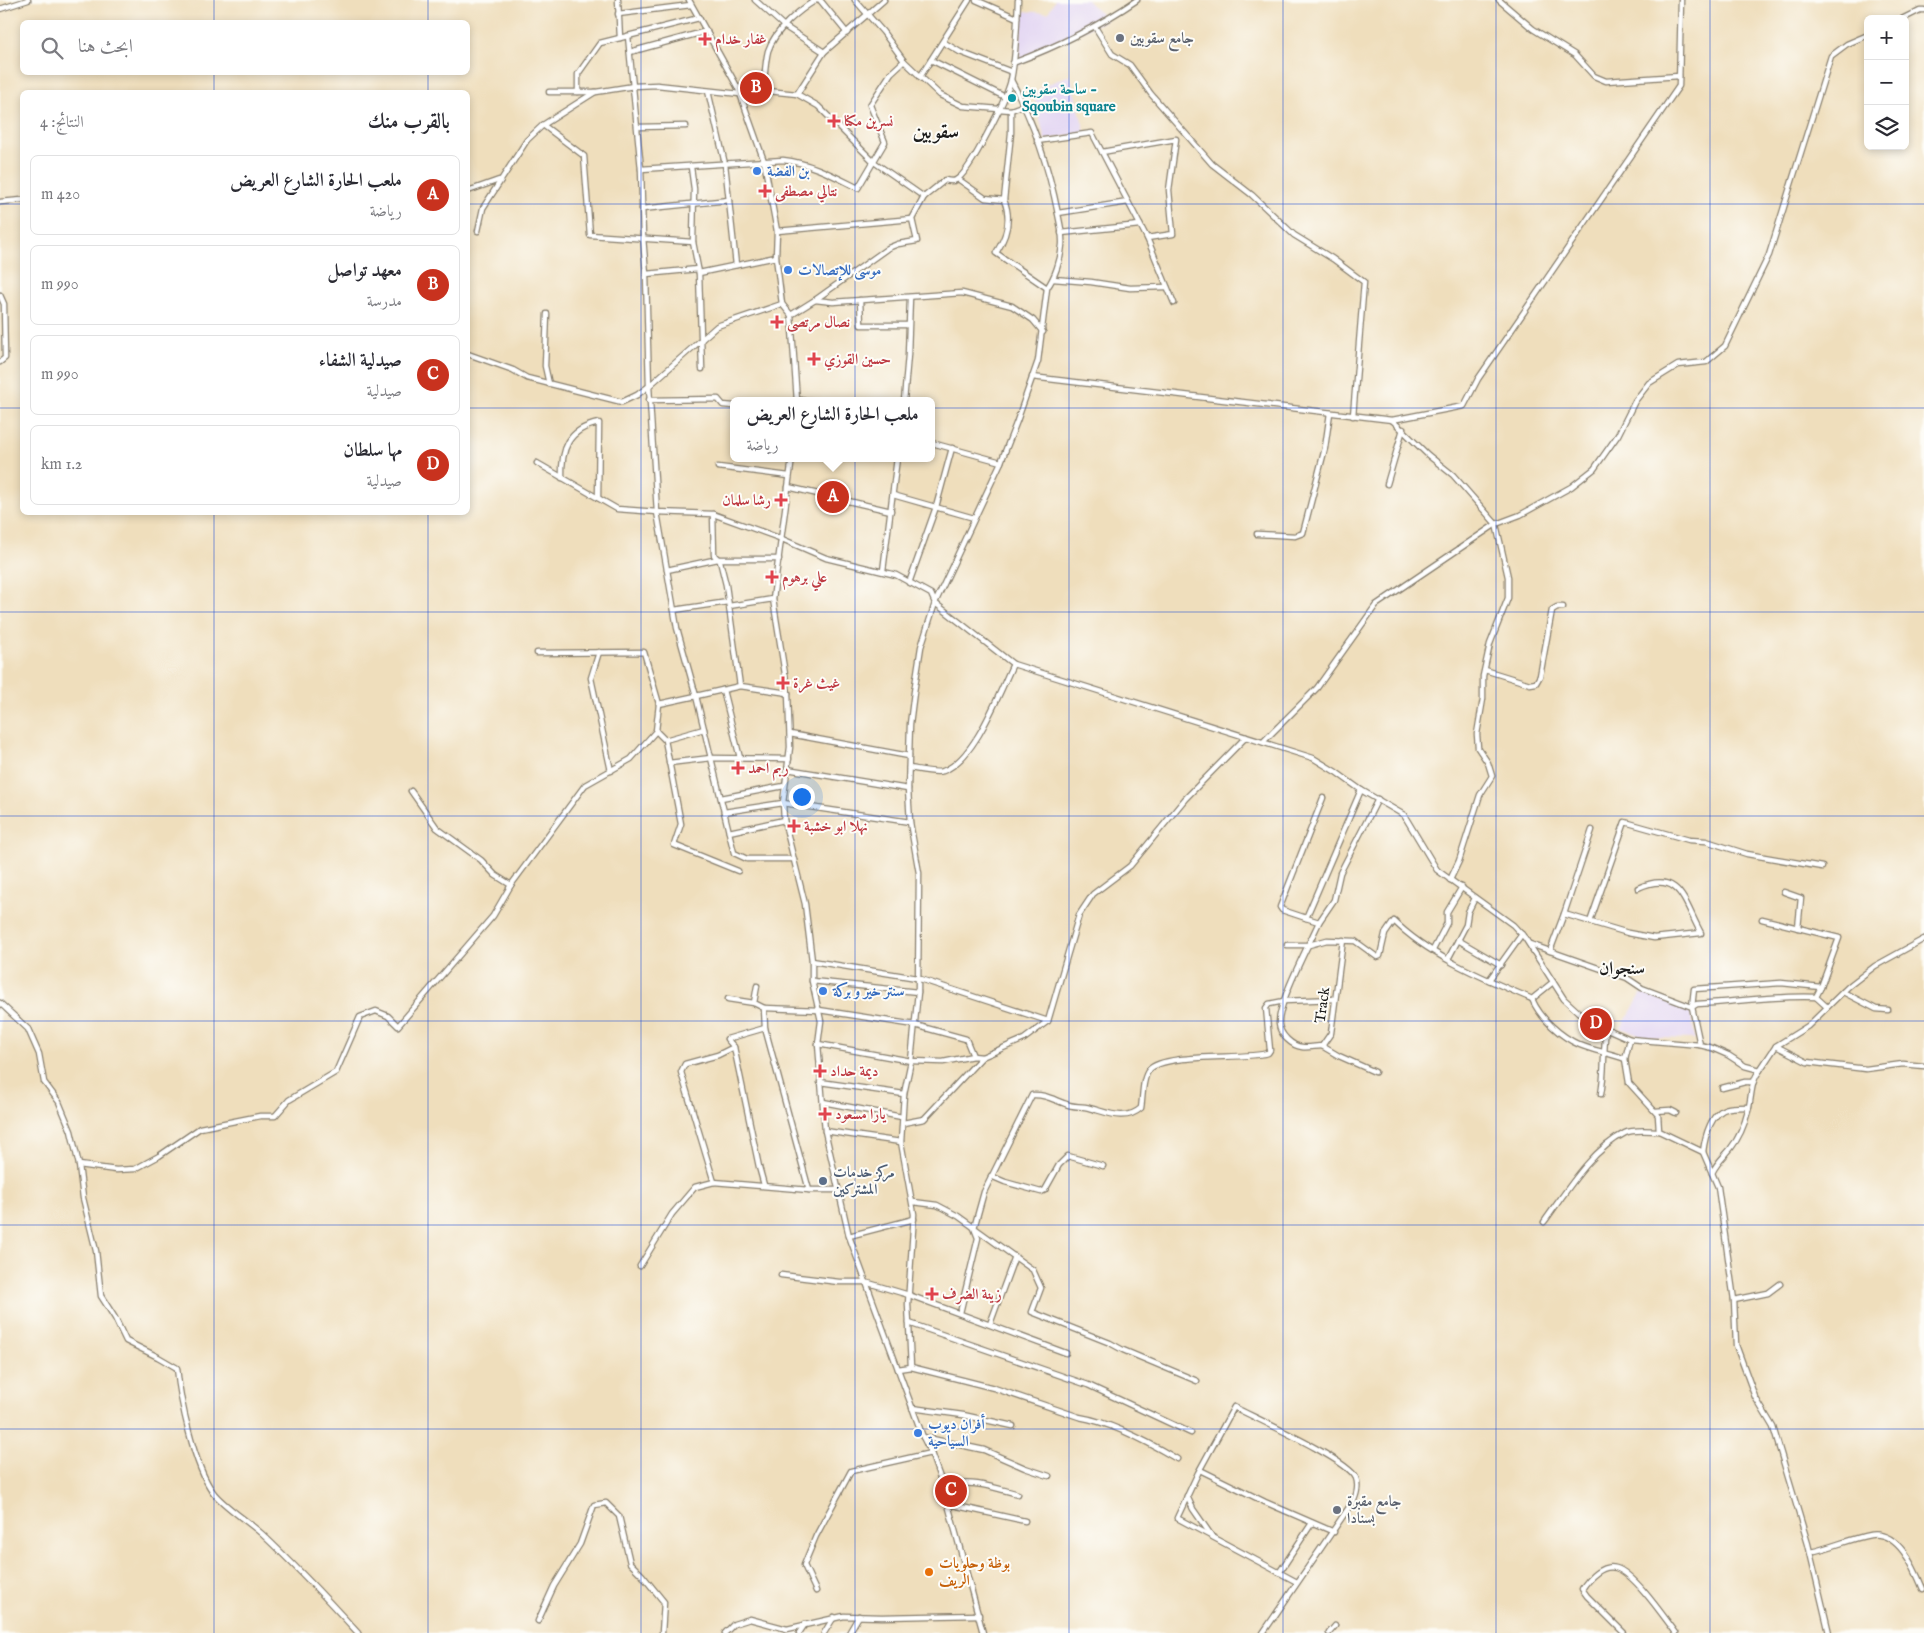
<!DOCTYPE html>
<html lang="ar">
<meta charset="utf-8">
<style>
body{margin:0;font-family:"IM FELL English",Amiri,serif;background:#f7f7f7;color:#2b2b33;direction:rtl}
.controls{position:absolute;right:15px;top:15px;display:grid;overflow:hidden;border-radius:8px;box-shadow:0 2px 8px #0003}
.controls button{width:45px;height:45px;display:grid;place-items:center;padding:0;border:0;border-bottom:1px solid #e1e1e2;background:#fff;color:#2b2b33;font:25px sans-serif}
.you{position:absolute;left:801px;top:796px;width:18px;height:18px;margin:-12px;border:4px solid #fff;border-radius:50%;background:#1a73e8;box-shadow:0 0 0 8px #1a73e833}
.badge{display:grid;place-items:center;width:32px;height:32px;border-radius:50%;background:#c8321e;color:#fff;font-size:16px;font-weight:700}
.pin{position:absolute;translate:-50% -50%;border:2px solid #fff;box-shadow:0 1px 5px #0006}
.popup{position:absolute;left:730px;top:397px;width:205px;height:65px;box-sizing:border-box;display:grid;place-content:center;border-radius:8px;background:#fff;filter:drop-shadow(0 1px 4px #0005);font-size:16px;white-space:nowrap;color:#7c7c81}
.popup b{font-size:19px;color:#2b2b33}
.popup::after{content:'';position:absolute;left:50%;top:100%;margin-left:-10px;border:10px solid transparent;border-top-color:#fff}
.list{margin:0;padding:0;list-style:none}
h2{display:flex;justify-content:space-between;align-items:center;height:65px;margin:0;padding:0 20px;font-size:21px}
h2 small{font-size:16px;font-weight:400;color:#7c7c81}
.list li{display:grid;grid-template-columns:32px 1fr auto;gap:15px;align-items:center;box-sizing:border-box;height:80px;margin:0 10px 10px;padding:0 10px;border:1px solid #e1e1e2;border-radius:8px}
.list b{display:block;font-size:19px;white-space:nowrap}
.list p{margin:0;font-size:16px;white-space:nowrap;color:#7c7c81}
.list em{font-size:16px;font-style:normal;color:#7c7c81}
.icon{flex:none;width:28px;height:28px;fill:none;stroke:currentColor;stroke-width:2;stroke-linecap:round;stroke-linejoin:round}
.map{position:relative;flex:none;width:1924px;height:1633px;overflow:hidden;direction:ltr}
.search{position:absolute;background:#fff;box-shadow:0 2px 8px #0003;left:20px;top:20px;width:450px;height:55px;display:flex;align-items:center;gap:12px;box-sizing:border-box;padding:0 18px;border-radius:8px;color:#7c7c81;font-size:19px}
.panel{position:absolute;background:#fff;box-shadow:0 2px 8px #0003;left:20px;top:90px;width:450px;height:425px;border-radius:8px;direction:rtl}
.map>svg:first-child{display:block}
.built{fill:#e2d4f3}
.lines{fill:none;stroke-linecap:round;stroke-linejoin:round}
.minor-casing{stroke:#867d6c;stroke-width:7}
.minor{stroke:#fff;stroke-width:4.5}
.grid{fill:none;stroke:#1d4ed8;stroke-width:1;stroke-opacity:0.55}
.worship-dot{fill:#6b7280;stroke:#fdfcf7;stroke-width:2}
.health-dot{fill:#e0444e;stroke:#fdfcf7;stroke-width:2}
.culture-dot{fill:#0f9aa8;stroke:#fdfcf7;stroke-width:2}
.shop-dot{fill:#3f7fe0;stroke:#fdfcf7;stroke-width:2}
.service-dot{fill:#5c6f8a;stroke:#fdfcf7;stroke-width:2}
.food-dot{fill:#e8710a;stroke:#fdfcf7;stroke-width:2}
.labels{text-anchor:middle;stroke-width:4;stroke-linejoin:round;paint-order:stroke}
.worship-label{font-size:15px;font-weight:bold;fill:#5b616d;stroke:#fdfcf7;text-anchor:start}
.health-label{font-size:15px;font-weight:bold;fill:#be3a42;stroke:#fdfcf7;text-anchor:start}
.culture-label{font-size:15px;font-weight:bold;fill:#0d838f;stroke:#fdfcf7;text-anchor:start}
.shop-label{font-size:15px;font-weight:bold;fill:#366cbe;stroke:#fdfcf7;text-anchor:start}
.street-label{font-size:15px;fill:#1c1c1c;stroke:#fdfcf7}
.service-label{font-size:15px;font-weight:bold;fill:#4e5e75;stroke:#fdfcf7;text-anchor:start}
.food-label{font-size:15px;font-weight:bold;fill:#c56008;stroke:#fdfcf7;text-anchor:start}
.quarter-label{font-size:18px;font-weight:bold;fill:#1c1c1c;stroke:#fdfcf7}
.district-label{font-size:20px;font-weight:bold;fill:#1c1c1c;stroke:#fdfcf7}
</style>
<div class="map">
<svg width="1924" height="1633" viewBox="0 0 1924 1633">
<rect width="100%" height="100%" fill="#fdfcf7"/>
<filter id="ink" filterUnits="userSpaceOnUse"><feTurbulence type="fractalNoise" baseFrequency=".02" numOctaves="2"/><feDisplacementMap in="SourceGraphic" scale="10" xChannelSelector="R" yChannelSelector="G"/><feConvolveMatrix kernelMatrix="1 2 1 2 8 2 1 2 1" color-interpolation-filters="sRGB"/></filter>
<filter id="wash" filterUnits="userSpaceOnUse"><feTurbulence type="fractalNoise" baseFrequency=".0096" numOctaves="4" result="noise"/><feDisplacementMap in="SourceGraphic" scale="20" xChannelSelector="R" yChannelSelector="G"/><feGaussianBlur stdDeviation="1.12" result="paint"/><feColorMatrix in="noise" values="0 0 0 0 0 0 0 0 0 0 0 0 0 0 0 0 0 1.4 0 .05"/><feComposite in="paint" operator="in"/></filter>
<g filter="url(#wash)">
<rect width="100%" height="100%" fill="#efdebc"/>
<g class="built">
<polygon points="1055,0 1087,0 1107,20 1048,47 1019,66 1022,11 1048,13"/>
<polygon points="1070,75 1085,132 1045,140 1034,96 1041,87"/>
<polygon points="1642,993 1690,1009 1695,1039 1659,1038 1640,1035 1621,1028"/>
</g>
</g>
<g filter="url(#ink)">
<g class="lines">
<g class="minor-casing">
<g id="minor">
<polyline points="618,0 620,38"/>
<polyline points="689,0 738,88 764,161 777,231 776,257 782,304 791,315 797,401"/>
<polyline points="755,0 784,26 824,52"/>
<polyline points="820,0 847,33"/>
<polyline points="855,0 883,32 904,61 940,95 963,106 1011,110 1024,105"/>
<polyline points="976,0 1017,18"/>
<polyline points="1499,0 1533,29 1575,55 1594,76 1606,81 1679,76"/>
<polyline points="0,9 28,0"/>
<polyline points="618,14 691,5"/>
<polyline points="1902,19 1920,10 1924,10"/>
<polyline points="1095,27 1112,54 1130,65 1151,94 1212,164 1252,195 1294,235 1333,259 1364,282 1353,416"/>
<polyline points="628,36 641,169 643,237 646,274 649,386 657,512 677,628 696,696 740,686 788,693"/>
<polyline points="943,42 960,52 1012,72"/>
<polyline points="630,52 707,31"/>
<polyline points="931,60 1005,97"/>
<path d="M1013 63C1056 47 1099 26 1137 0"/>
<polyline points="920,77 969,0"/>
<polyline points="738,88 797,94 818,106 874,162 924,197"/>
<path d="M763 90C765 77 765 63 768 51 775 30 798 11 816 0"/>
<polyline points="708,91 725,164 736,265"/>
<polyline points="549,92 596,92 634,86 657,85 740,94"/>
<polyline points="578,92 578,74 600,43 699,18"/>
<polyline points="797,94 824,52 884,0"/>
<path d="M1011 110V133L1004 200C1012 219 1007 236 996 253L1047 288"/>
<polyline points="543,125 584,156 590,235 693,242"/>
<polyline points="638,127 686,126"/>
<polyline points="1037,141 1092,133 1147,238 1174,303"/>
<polyline points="1102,152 1176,139 1169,190 1173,234 1147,238"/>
<polyline points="691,167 694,189 693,242 699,273 702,369"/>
<path d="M641 169 783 160C811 163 834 176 858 188L885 142 870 105 891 73 904 61"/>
<polyline points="958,179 985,198 1004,200"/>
<polyline points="468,191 499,180"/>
<polyline points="0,202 22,200"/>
<polyline points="642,209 729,200"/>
<polyline points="1058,213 1128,202"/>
<polyline points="478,231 483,208 527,140 543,125 595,92"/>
<polyline points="777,231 912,219"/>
<polyline points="1061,233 1140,225"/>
<polyline points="699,273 776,257"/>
<polyline points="646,274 698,269"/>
<polyline points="1053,279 1091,282 1130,288 1167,287"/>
<polyline points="0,295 4,304 5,358 0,362"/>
<path d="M815 300 888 248 898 244 917 241 912 219 924 197 945 180C949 181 953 182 956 180 970 173 1007 97 1011 80 1016 56 1017 25 1018 0"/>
<polyline points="860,300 861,325 908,325"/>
<polyline points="547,314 545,366 549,384"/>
<polyline points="791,315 815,300 833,302 962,293 1012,306 1033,320 1043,332"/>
<polyline points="468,354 513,370 527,378 622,402 637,395 649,386 717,326 782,304"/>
<polyline points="1032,377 1392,420 1428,455 1453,475 1496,524 1508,577 1508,598 1490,644 1483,676 1483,699 1477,734 1478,748 1488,763 1492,776 1480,795 1459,861 1450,880"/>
<polyline points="649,400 718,399 723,405 734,406"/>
<polyline points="797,400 830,401"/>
<polyline points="904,401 908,355 910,297"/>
<polyline points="1392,420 1464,406 1478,379 1679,86 1681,0"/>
<polyline points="932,443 1001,462"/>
<polyline points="792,458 773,599 788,693 790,747 783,803 784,820 805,904 812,961 812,981 821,1021 818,1044 825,1131 849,1236 923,1437 931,1453 943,1486 983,1633"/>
<polyline points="537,463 617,509 657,512 713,514 782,539 826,558 896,575 931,594 935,603 1013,664 1313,758 1336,772 1361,790 1404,815 1437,870 1513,925 1525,938 1564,999 1587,1020 1630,1039 1625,1059 1629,1083 1658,1115 1659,1131 1703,1152 1718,1187 1734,1300 1736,1345 1755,1397 1773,1427 1808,1544 1829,1633"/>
<polyline points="718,467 789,476"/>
<path d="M562 478C561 449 568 429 599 423L598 498"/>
<polyline points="1387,484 1403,429"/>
<polyline points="788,487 891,511"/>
<polyline points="893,495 974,518"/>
<polyline points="713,514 714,555 720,561 726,585 740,686"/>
<polyline points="1257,534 1295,536 1303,533 1325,448 1330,413"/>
<polyline points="667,570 718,559 779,559"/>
<polyline points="883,571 897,458"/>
<polyline points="909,583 936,507 952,448"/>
<polyline points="729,606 773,599"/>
<polyline points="674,610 728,602"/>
<polyline points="599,652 591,678 611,771"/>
<polyline points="537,653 644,652 659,704"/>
<polyline points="1485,670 1530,684 1536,683 1540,676 1552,610 1557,607 1563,607"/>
<polyline points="723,690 740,758"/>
<polyline points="656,731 665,740 681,824 674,845 738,871"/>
<polyline points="790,734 909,756"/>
<polyline points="665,740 704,729"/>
<polyline points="1263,742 1317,688 1376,605 1496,524 1520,515 1571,487 1594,469 1618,435 1635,401 1649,383 1678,365 1706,362 1725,346 1769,255 1831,56 1847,44 1868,35"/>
<polyline points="669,763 711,758 789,759"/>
<path d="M909 768C917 769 936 774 943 771 975 760 999 693 1013 664"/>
<polyline points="787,769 908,789"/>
<polyline points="411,791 437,828 481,860 495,875 511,885"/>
<polyline points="721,798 784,786"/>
<polyline points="724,812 783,803 910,822"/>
<polyline points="729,832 784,820"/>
<polyline points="1784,892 1801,898 1798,928"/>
<path d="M1564 914 1628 933 1654 938 1701 933C1684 903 1681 869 1638 888"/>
<polyline points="1306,918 1282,910 1280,907 1323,798"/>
<polyline points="1762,919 1839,938 1821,987 1816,997 1827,1007"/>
<polyline points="1319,922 1334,900 1340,873 1378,799"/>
<polyline points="1590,922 1625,822 1689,840 1706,841 1747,854 1822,867"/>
<path d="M1343 940 1331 1033 1322 1046C1316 1046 1308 1048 1302 1047 1292 1046 1280 1035 1279 1024 1278 1002 1309 945 1319 922L1306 918 1361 790"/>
<polyline points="1458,940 1501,965"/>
<polyline points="1530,944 1627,978 1642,988 1692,1007 1700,1045"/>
<path d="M1287 945H1309L1327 940 1355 941 1377 957 1380 956 1385 934 1394 921C1430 957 1486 979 1532 999L1553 982"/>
<polyline points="1433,950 1447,923 1447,912 1462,887"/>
<polyline points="1550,951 1564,914 1592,830"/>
<polyline points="1448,959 1466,925 1468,912 1475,898"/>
<polyline points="812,961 917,978 1048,1021"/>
<polyline points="1489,980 1522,934"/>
<polyline points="812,981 918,992"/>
<polyline points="757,986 754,1003 764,1008 765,1028 809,1190"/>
<polyline points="1843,992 1876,1009 1888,1010"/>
<path d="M1816 997C1777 995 1735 1002 1697 1004L1692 1007 1694 989 1781 983 1821 987"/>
<polyline points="728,999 754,1003"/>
<path d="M1532 999C1540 1018 1561 1037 1580 1045 1594 1051 1611 1053 1625 1059"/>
<path d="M0 1003 28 1029 39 1054 44 1082 59 1102 71 1131 79 1165 83 1198 96 1251 101 1296 115 1318 126 1341 158 1357 177 1368C180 1400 194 1466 213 1492 222 1505 249 1522 262 1534 296 1566 327 1599 358 1633"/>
<polyline points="764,1008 819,1010 915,1025 966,1039 973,1056"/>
<polyline points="1630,1039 1700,1045 1712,1048 1728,1055 1745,1066 1760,1070 1776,1046 1807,1062 1866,1069 1903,1064 1924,1066"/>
<polyline points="818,1044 911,1061 943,1062 973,1056 982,1057"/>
<polyline points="1322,1046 1339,1056 1375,1072"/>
<polyline points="1776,1046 1808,1026 1849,986 1875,966 1924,939"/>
<polyline points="820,1082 904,1094"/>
<polyline points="1722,1088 1745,1082 1753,1082"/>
<path d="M1601 1094C1605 1072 1603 1050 1606 1029"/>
<polyline points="823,1102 902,1117"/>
<polyline points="1655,1111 1670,1110 1676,1113"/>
<polyline points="903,1123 924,1119 982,1057 1024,1039 1048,1021 1079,915 1093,894 1130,866 1185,799 1246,737"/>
<polyline points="825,1131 901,1142"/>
<path d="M1703 1152C1705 1136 1711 1111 1729 1108 1736 1107 1743 1107 1749 1107"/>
<polyline points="79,1165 116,1170 135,1169 159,1156 200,1128 260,1116 275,1116 289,1100 336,1072 360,1017 376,1011 388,1016 398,1026 493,916 511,885 585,785 631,759 656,731 659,704 696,696 734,853 747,859 794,859"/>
<path d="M1712 1173C1717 1162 1725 1156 1731 1148 1739 1138 1745 1123 1748 1111 1752 1097 1750 1082 1760 1070"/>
<polyline points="991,1176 1005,1182 1041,1192 1045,1190 1059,1165 1068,1156 1103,1166"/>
<polyline points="714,1182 681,1072 685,1064 718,1055 734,1047"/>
<polyline points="764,1185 759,1167 734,1047 727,1039 765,1028"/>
<polyline points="913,1202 937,1205 958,1216 1033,1270 1041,1288 1032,1312 1110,1343 1123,1350 1197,1381"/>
<path d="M1544 1222C1566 1192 1591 1150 1625 1133 1633 1129 1650 1131 1659 1131"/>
<polyline points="849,1236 914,1219"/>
<polyline points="640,1266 672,1214 695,1187 714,1182 809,1190 838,1190"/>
<polyline points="781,1275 839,1282 865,1282 909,1295 1066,1353"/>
<polyline points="1734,1300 1768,1293 1780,1284"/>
<path d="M960 1313 978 1238 974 1228 984 1192 1032 1095C1045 1094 1054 1100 1066 1104 1072 1107 1079 1106 1085 1107 1105 1111 1124 1123 1141 1108 1143 1097 1142 1078 1149 1070 1164 1052 1245 1060 1268 1053L1270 1050 1266 1008 1269 1004 1284 1001 1335 999"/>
<polyline points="909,1323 1088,1385 1191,1433"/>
<polyline points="990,1324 1015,1256"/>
<path d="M911 1367 908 1304 914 1214 901 1142 904 1094 911 1061 918 992 919 873 910 822 908 789 910 724 914 692 921 647 935 603 1001 462 1017 421 1038 361 1047 288C1055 277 1061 259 1062 245 1063 235 1060 224 1058 214 1049 168 1033 121 1011 80"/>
<path d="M898 1369 911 1367 994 1388 1079 1417C1110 1422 1150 1443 1177 1459"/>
<polyline points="912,1408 963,1415 1013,1426"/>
<polyline points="923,1437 984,1450 1025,1468 1049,1476"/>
<polyline points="1200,1470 1265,1502 1334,1532"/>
<path d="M943 1486C975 1480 989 1486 1018 1494"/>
<polyline points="1187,1496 1193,1509 1211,1535"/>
<polyline points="948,1504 1025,1521"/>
<path d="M1810 1552C1831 1548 1849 1539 1870 1535 1898 1530 1914 1567 1923 1589"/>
<polyline points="1279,1573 1312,1523"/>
<polyline points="816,1591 804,1565 816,1536 851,1471 931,1453"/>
<polyline points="538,1621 554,1586 580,1544 594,1505 606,1503 619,1516 630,1563 642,1575 664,1602 662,1633"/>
<polyline points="725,1633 734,1624 750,1619 787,1629 844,1616 882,1617 979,1615"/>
<polyline points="799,1633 805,1624"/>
<polyline points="824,1633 834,1617"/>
<polyline points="849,1633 859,1616"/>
<path d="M1263 1633 1354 1500C1357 1493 1359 1486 1356 1478 1349 1460 1255 1418 1234 1407L1198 1473 1177 1518 1297 1582"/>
<polyline points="1329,1633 1335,1626"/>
<path d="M1624 1633 1587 1596 1582 1589C1589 1578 1602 1564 1616 1568 1634 1573 1664 1617 1676 1633"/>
</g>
</g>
<use href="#minor" class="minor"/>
</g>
</g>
<path class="grid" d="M214 0V22M428 0V22M641 0V1633M855 0V1633M1069 0V1633M1283 0V1633M1496 0V1633M1710 0V1633M214 72V92M428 72V92M0 204H22M468 204H1924M0 408H22M468 408H1924M214 512V1633M428 512V1633M0 612H1924M0 816H1924M0 1021H1924M0 1225H1924M0 1429H1924"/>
<g class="worship-dot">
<circle cx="1120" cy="38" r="5"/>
<circle cx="1337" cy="1510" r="5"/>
</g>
<g class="health-dot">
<path d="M702.5 31.5h5v5h5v5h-5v5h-5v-5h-5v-5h5z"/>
<path d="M831.5 113.5h5v5h5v5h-5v5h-5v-5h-5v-5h5z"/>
<path d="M762.5 183.5h5v5h5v5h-5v5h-5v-5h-5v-5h5z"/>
<path d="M774.5 314.5h5v5h5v5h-5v5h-5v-5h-5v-5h5z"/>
<path d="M811.5 351.5h5v5h5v5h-5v5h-5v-5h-5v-5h5z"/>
<path d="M778.5 492.5h5v5h5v5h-5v5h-5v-5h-5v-5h5z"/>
<path d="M769.5 569.5h5v5h5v5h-5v5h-5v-5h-5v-5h5z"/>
<path d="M780.5 675.5h5v5h5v5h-5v5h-5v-5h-5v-5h5z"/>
<path d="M735.5 760.5h5v5h5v5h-5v5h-5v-5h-5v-5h5z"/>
<path d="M791.5 818.5h5v5h5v5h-5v5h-5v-5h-5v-5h5z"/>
<path d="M817.5 1063.5h5v5h5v5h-5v5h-5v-5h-5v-5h5z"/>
<path d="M822.5 1106.5h5v5h5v5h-5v5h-5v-5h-5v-5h5z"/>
<path d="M929.5 1286.5h5v5h5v5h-5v5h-5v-5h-5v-5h5z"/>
</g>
<circle class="culture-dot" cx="1012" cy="98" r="5"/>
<g class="shop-dot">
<circle cx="757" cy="171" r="5"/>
<circle cx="788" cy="270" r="5"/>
<circle cx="823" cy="991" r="5"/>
<circle cx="918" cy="1433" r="5"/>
</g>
<circle class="service-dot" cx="823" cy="1181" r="5"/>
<circle class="food-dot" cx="929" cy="1572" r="5"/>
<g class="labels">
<g class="worship-label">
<text x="1130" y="43">جامع سقوبين</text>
<text x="1347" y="1506">جامع مقبرة<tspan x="1347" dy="17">بسنادا</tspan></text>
</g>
<g class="health-label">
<text x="715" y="44">غفار خدام</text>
<text x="844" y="126">نسرين مكنا</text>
<text x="775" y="196">نتالي مصطفى</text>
<text x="787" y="327">نصال مرتصى</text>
<text x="824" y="364">حسين القوزي</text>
<text x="771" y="505" text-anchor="end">رشا سلمان</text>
<text x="782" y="582">علي برهوم</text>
<text x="793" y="688">غيث غرة</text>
<text x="748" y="773">ربم احمد</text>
<text x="804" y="831">نهلا ابو خشبة</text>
<text x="830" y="1076">ديمة حداد</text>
<text x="835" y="1119">يارا مسعود</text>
<text x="942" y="1299">زينة الضرف</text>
</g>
<g class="culture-label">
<text x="1022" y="94">ساحة سقوبين -<tspan x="1022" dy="17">Sqoubin square</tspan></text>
</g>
<g class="shop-label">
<text x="767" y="176">بن الفضة</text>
<text x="798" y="275">موسى للإتصالات</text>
<text x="833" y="996">سنتر خير و بركة</text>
<text x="928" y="1429">أفران ديوب<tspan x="928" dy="17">السياحية</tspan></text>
</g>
<g class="street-label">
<text transform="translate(1322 1005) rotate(-82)" y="5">Track</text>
</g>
<g class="service-label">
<text x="833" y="1177">مركز خدمات<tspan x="833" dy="17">المشتركين</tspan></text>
</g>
<g class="food-label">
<text x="939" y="1568">بوظة وحلويات<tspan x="939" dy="17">الريف</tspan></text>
</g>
<g class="quarter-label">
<text x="1622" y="974">سنجوان</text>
</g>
<g class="district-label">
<text x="936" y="138">سقوبين</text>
</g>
</g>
</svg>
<div class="controls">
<button>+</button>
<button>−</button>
<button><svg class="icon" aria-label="layers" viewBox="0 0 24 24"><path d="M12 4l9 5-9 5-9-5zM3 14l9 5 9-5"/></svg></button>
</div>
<div class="you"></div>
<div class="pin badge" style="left:833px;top:497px">A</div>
<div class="popup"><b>ملعب الحارة الشارع العريض</b>رياضة</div>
<div class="pin badge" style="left:756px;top:88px">B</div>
<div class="pin badge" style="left:951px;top:1491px">C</div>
<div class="pin badge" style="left:1596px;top:1024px">D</div>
<div class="search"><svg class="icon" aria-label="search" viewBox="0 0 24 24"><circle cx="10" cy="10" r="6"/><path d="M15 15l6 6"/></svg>ابحث هنا</div>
<section class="panel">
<h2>بالقرب منك<small>النتائج: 4</small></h2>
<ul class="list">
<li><span class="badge">A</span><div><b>ملعب الحارة الشارع العريض</b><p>رياضة</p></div><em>420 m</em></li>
<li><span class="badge">B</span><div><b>معهد تواصل</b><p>مدرسة</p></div><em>990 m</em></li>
<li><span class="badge">C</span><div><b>صيدلية الشفاء</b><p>صيدلية</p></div><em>990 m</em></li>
<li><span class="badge">D</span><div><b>مها سلطان</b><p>صيدلية</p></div><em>1.2 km</em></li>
</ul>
</section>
</div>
